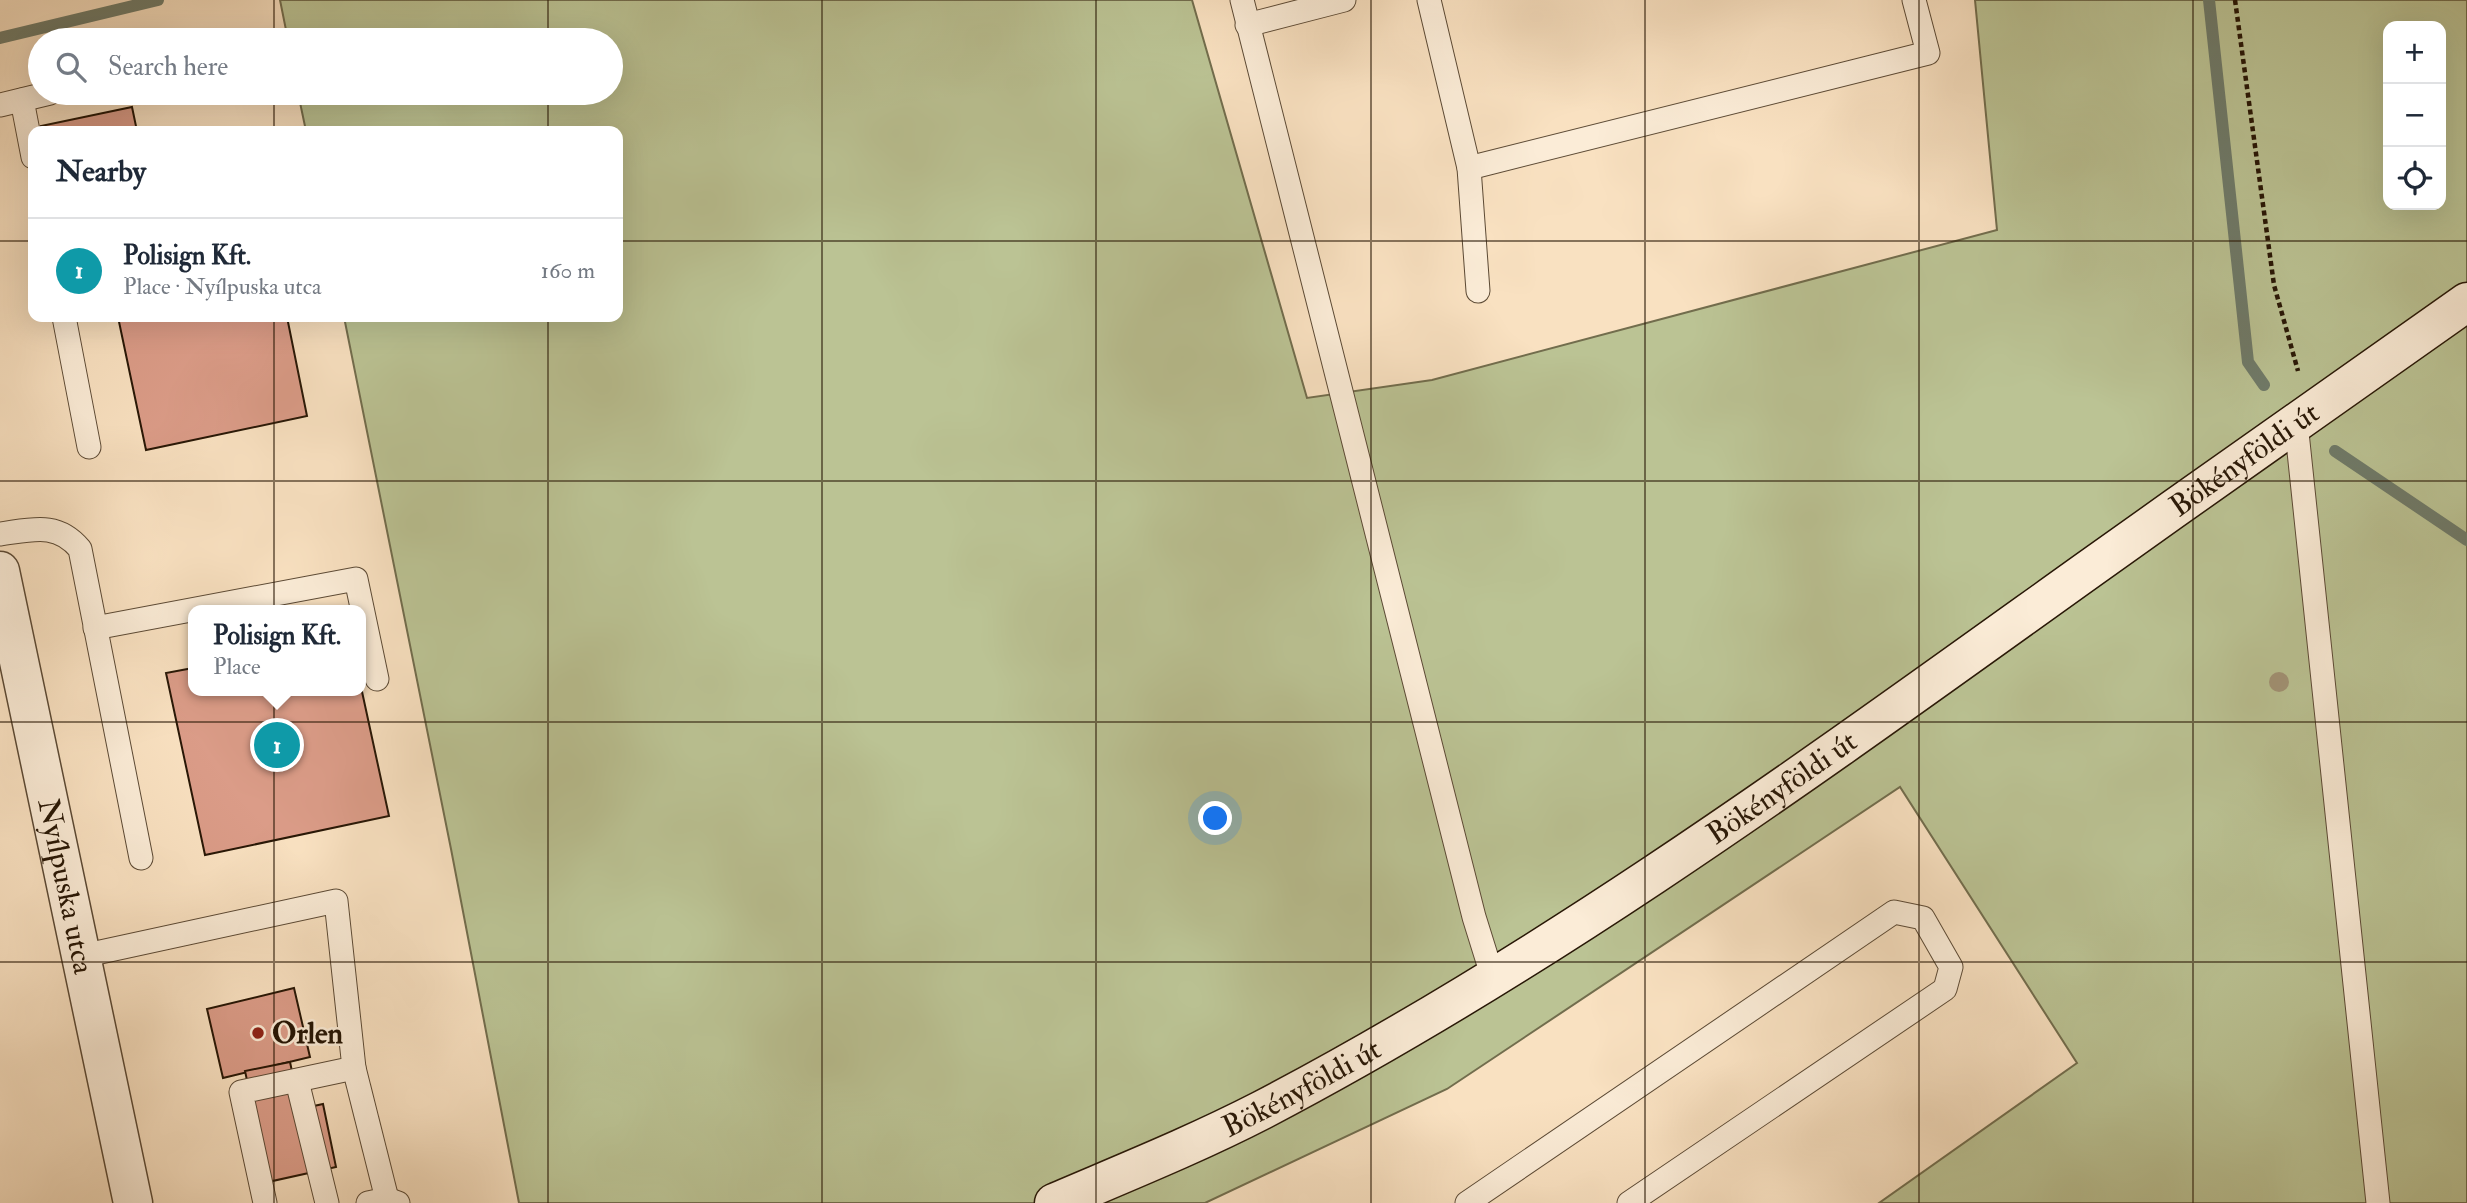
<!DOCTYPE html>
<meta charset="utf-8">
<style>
body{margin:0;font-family:"IM FELL Double Pica",serif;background:#f6f6f7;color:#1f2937}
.controls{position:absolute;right:21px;top:21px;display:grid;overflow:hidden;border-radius:14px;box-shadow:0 7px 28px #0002}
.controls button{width:63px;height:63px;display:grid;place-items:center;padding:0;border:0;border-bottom:2px solid #e0e1e3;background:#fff;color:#1f2937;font:35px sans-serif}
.you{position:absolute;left:1216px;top:819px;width:24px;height:24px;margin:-18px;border:5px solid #fff;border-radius:50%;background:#1a73e8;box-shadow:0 0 0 10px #1a73e833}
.badge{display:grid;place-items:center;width:46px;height:46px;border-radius:50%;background:#8f2418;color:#fff;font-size:23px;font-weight:700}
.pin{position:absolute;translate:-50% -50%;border:4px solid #fff;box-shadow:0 2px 7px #0006}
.popup{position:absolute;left:188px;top:605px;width:178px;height:91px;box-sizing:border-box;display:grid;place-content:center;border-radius:14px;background:#fff;filter:drop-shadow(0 2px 5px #0005);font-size:23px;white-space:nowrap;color:#747a83}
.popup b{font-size:26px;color:#1f2937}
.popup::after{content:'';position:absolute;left:50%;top:100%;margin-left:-14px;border:14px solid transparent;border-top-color:#fff}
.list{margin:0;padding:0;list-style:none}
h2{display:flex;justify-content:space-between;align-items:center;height:91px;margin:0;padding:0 28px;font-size:30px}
h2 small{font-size:23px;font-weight:400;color:#747a83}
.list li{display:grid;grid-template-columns:46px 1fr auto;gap:21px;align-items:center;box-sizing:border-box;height:105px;padding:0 28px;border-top:2px solid #e0e1e3}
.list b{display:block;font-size:26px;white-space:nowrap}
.list p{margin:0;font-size:23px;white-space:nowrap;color:#747a83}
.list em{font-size:23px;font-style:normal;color:#747a83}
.icon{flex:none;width:38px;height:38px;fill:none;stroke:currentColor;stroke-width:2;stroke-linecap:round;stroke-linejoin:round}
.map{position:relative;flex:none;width:2467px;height:1203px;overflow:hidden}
.search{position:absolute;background:#fff;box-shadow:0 7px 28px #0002;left:28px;top:28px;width:595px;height:77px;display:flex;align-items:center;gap:18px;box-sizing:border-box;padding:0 24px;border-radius:38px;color:#747a83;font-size:26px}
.panel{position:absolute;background:#fff;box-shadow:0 7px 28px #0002;left:28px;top:126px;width:595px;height:196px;border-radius:14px}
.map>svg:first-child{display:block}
.green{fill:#bbc394;stroke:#726d4d;stroke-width:2;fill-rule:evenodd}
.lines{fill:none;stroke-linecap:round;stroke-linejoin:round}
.stream{stroke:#6f7b6a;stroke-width:12}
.building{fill:#db9c88;stroke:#281706;stroke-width:2}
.lane-casing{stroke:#5c4a35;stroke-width:25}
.street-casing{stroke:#5c4a35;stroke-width:41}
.secondary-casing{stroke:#281706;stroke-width:41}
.path{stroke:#281706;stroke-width:4.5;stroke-dasharray:5 3.5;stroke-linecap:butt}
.lane{stroke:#fbecd7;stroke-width:23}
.street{stroke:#fbecd7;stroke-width:38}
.secondary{stroke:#fbecd7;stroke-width:38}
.tree{fill:#a29376}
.grid{fill:none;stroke:#281706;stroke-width:2;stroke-opacity:0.55}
.poi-dot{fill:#8f2418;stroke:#fbecd7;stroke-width:2.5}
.labels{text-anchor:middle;stroke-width:5;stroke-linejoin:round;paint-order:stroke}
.street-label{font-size:30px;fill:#281706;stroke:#fbecd7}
.poi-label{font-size:30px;font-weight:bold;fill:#281706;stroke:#fbecd7;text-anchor:start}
</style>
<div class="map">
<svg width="2467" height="1203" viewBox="0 0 2467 1203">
<rect width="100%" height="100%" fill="#f9e1c1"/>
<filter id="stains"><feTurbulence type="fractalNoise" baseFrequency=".00286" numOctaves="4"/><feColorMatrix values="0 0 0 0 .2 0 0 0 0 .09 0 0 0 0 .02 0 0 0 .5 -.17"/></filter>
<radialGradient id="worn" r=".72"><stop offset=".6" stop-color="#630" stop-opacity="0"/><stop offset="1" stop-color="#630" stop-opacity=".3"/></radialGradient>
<path class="green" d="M280 0H1192L1307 398 1432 380 1997 230 1975 0H2467V1203H1879L2077 1063 1900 787 1447 1089 1205 1203H519L451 849 344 317H618V131H306L298 93H611V40H288ZM2388 26H2441V205H2388Z"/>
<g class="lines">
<g class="stream">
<polyline points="2209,0 2248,362 2264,385"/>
<polyline points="0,38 158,0"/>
<polyline points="2335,451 2467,540"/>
</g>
</g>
<g class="building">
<polygon points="132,107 137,131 42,131 41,126"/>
<polygon points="118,317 287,317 307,416 146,450"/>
<polygon points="193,668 193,691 361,691 361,687 389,816 205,855 166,673"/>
<polygon points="294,988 310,1057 223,1078 207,1009"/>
<polygon points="290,1062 300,1109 323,1104 336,1167 250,1186 255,1117 245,1071"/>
</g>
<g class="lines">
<g class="lane-casing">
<g id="lane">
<polyline points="1242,0 1474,917 1493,978"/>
<polyline points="1429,0 1469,168 1478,291"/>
<polyline points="1247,25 1344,0"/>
<polyline points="22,100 33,157"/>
<polyline points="0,105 50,93"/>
<polyline points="1469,168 1928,53 1914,0"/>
<polyline points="64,317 89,447"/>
<polyline points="2296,423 2378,1203"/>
<path d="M0 534C31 530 57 521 80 549L141 858"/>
<polyline points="95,628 356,579 377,679"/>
<polyline points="82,956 336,901 354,1068 241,1092 265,1203"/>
<polyline points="354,1068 387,1199"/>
<polyline points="297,1081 327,1203"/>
<polyline points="368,1203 387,1199 398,1203"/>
<polyline points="1467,1203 1894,912 1923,918 1951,967 1945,989 1629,1203"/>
</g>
</g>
<g class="street-casing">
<g id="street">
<path id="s1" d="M0 571 133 1203"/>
</g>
</g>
<g class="secondary-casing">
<g id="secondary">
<path id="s2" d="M1054 1203C1124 1173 1194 1145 1262 1110 1554 957 1821 761 2088 570 2214 480 2341 391 2467 302"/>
</g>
</g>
<polyline class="path" points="2235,0 2274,285 2298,371"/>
<use href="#lane" class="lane"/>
<use href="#street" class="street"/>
<use href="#secondary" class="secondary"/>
</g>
<circle class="tree" cx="2279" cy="682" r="10"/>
<path class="grid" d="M274 0V40M548 0V40M822 0V1203M1096 0V1203M1371 0V1203M1645 0V1203M1919 0V1203M2193 0V1203M274 93V131M548 93V131M0 241H33M618 241H2467M274 317V1203M548 317V1203M0 481H2467M0 722H2467M0 962H2467"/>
<circle class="poi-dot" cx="258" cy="1033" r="7"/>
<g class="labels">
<g class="street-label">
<text dy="10" stroke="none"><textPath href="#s2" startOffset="1407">Bökényföldi út</textPath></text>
<text dy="10" stroke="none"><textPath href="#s2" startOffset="840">Bökényföldi út</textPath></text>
<text dy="10" stroke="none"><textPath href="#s1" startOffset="322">Nyílpuska utca</textPath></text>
<text dy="10" stroke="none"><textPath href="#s2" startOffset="273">Bökényföldi út</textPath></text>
</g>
<g class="poi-label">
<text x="272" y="1043">Orlen</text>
</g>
</g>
<rect width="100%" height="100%" filter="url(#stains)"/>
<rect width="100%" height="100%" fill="url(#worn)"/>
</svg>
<div class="controls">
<button>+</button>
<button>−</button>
<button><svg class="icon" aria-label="locate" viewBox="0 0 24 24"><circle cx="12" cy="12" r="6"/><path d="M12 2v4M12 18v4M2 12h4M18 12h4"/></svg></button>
</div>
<div class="you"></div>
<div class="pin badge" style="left:277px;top:745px;background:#0f9aa8">1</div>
<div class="popup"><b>Polisign Kft.</b>Place</div>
<div class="search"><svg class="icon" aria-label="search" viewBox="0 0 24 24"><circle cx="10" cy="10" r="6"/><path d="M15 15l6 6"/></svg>Search here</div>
<section class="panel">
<h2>Nearby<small></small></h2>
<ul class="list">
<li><span class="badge" style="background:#0f9aa8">1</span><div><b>Polisign Kft.</b><p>Place · Nyílpuska utca</p></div><em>160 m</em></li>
</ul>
</section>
</div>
